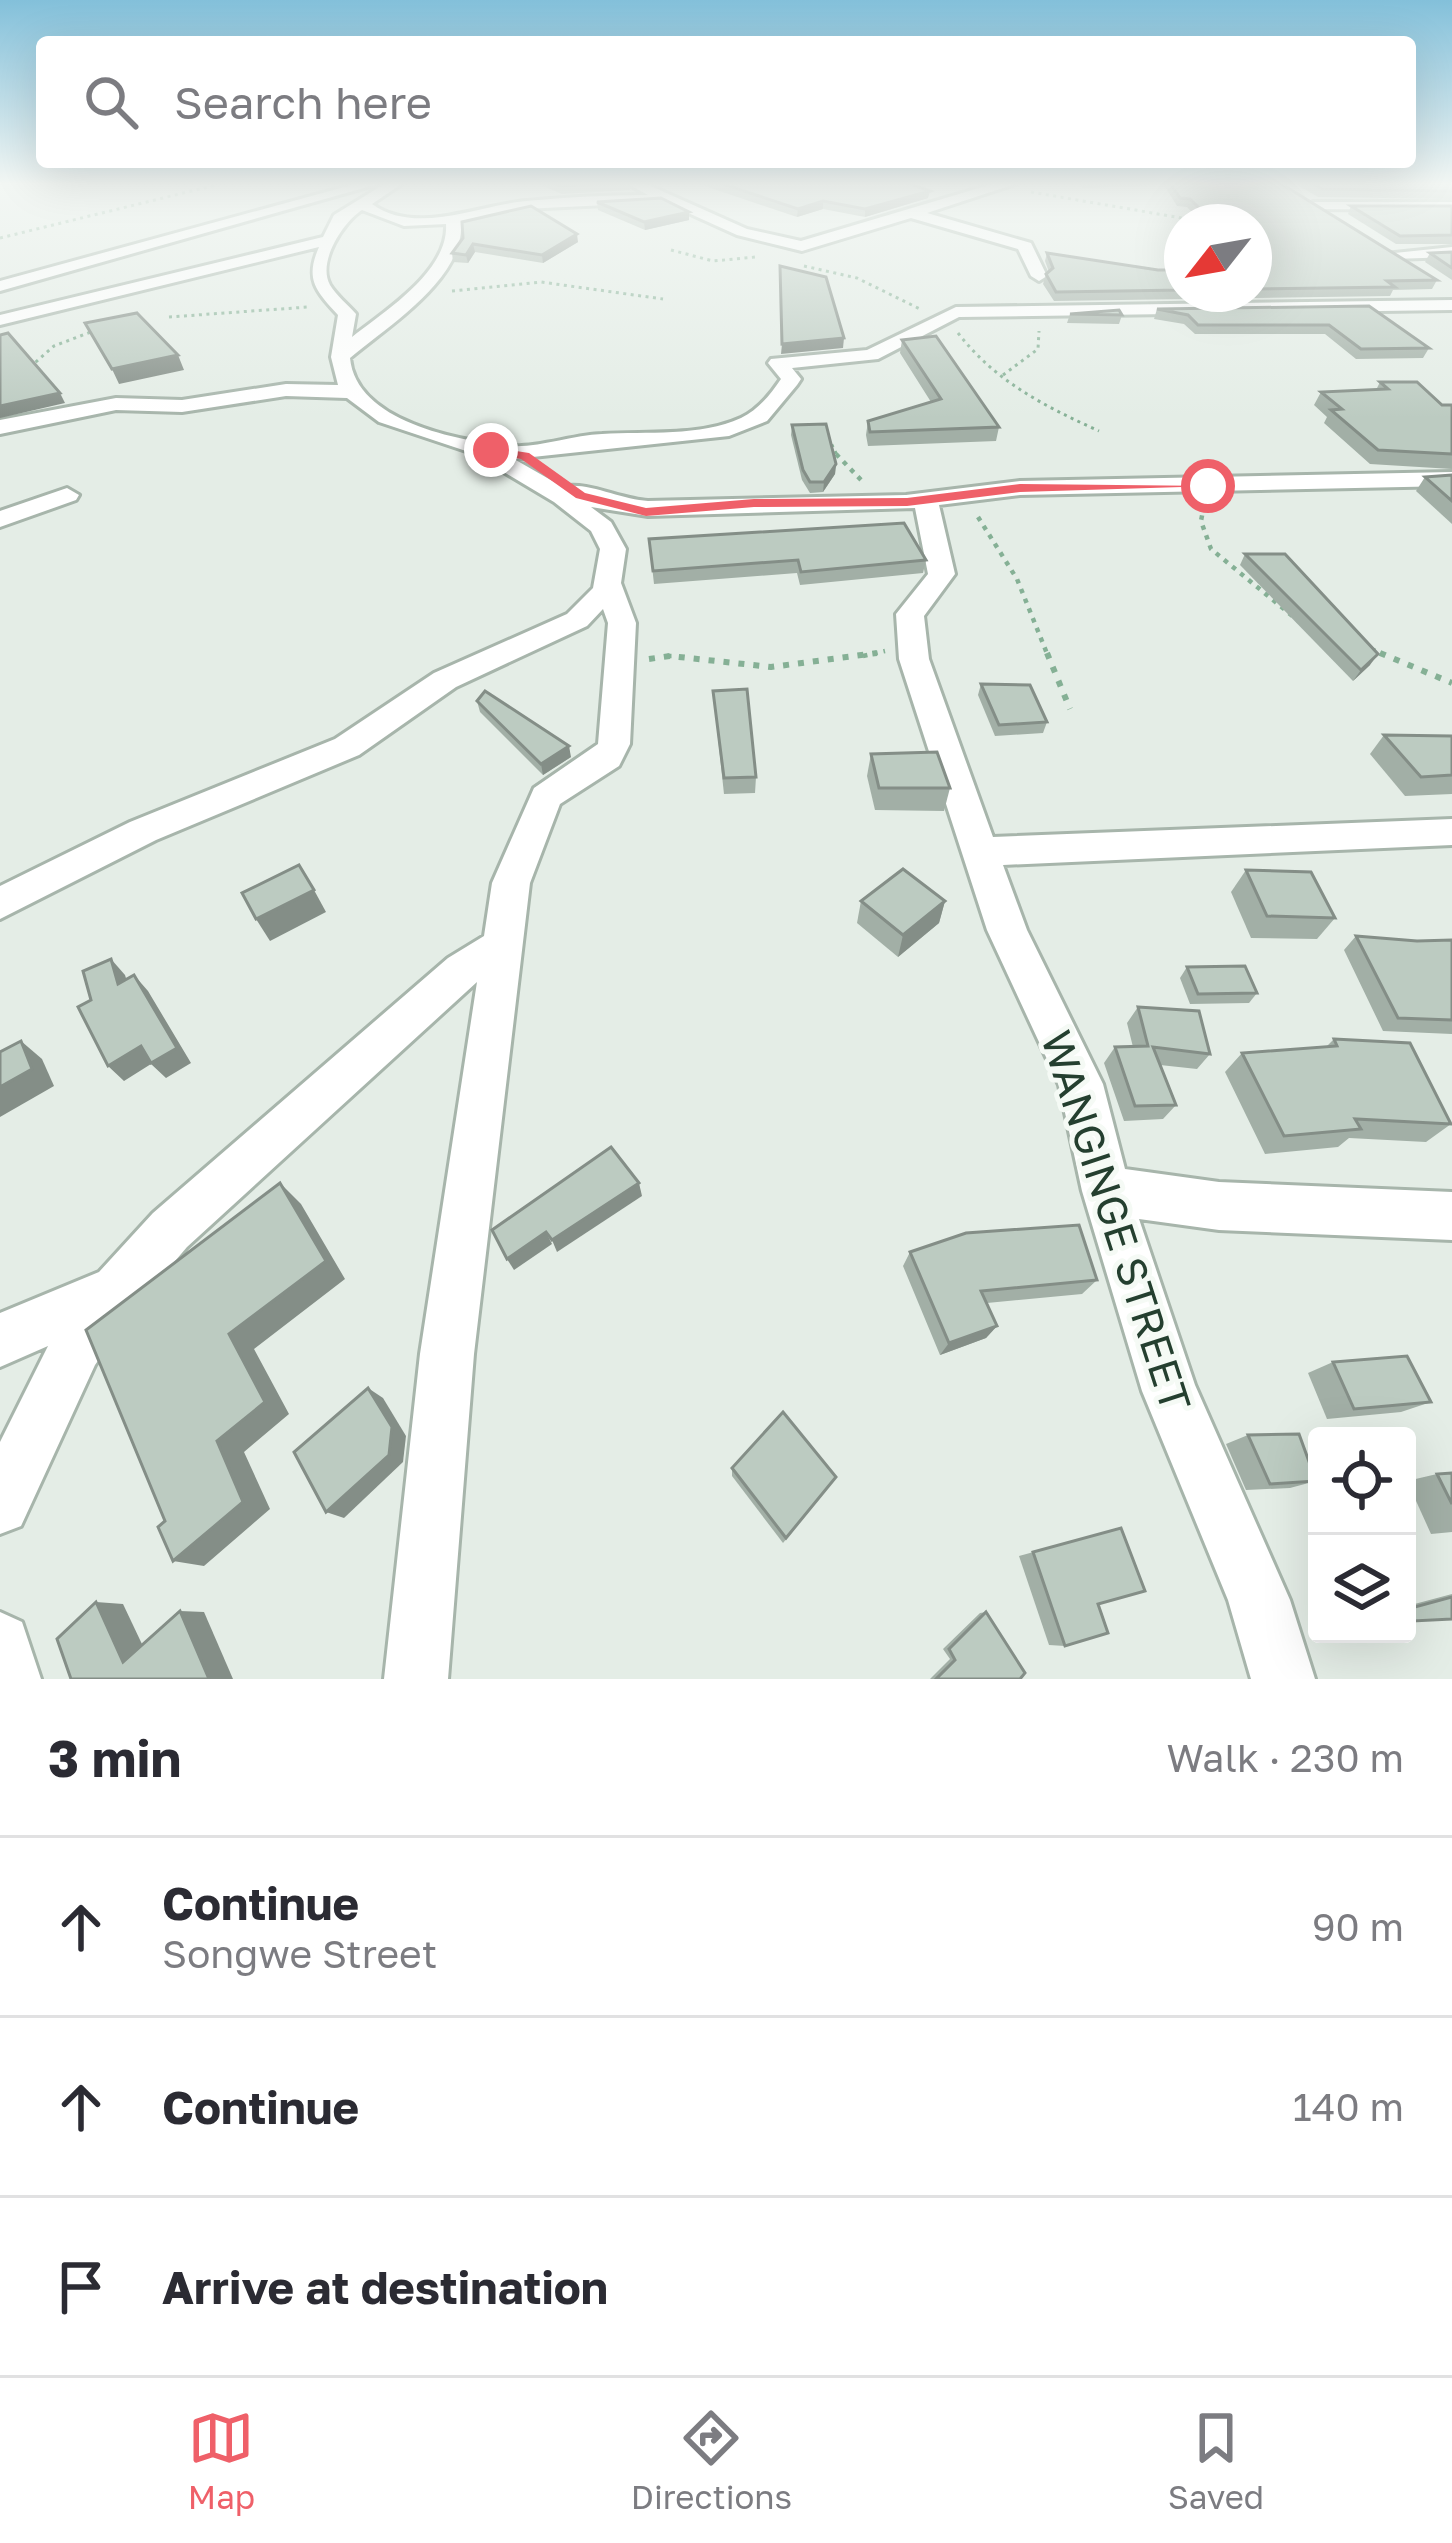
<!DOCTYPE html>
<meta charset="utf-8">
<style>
body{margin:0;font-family:"Golos Text",sans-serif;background:#f7f7f7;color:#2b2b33}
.controls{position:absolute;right:36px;bottom:36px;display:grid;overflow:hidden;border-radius:12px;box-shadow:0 12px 48px #0002}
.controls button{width:108px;height:108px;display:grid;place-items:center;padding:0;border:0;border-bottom:3px solid #e1e1e2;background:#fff;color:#2b2b33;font:60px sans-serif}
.compass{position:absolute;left:1164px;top:204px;width:108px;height:108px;border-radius:50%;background:#fff;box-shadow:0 12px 48px #0002;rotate:239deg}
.stop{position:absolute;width:36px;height:36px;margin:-27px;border:9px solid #ef6069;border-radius:50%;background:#fff}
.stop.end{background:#ef6069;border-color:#fff;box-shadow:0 3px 12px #0008}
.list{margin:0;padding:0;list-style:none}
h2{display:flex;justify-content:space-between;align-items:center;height:156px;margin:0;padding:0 48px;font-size:51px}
h2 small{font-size:39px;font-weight:400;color:#7c7c81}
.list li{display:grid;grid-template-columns:78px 1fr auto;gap:36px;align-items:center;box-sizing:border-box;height:180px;padding:0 48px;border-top:3px solid #e1e1e2}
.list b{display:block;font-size:45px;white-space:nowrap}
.list p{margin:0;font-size:39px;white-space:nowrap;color:#7c7c81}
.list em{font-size:39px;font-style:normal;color:#7c7c81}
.icon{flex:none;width:66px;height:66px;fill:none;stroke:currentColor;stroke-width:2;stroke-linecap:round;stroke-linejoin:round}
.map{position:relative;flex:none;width:1452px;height:1679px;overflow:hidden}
.search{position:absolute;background:#fff;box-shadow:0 12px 48px #0002;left:36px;right:36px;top:36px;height:132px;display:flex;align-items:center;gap:30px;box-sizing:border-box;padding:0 42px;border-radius:12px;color:#7c7c81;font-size:45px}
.sheet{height:696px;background:#fff}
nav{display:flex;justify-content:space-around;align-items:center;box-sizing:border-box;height:168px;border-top:3px solid #e1e1e2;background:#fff;font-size:33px;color:#7c7c81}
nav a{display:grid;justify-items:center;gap:6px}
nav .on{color:#ef6069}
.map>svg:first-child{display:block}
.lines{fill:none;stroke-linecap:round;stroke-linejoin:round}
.minor-casing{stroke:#a7b5ab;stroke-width:6}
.path-far2{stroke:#85b095;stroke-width:3;stroke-dasharray:3 4.5;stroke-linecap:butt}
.path-far1{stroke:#85b095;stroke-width:4.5;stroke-dasharray:4.5 6;stroke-linecap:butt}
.path{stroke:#85b095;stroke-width:6;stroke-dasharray:6 9;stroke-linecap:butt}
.minor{fill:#fff;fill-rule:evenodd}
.wall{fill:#a2afa6}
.shaded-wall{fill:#848e87}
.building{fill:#bccbc1;stroke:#848e87;stroke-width:3}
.route{fill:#ef6069}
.labels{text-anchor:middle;stroke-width:10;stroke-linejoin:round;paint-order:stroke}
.near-street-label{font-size:42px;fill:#243f2f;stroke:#f5faf5}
</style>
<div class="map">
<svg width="1452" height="1679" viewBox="0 0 1452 1679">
<rect width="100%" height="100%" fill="#e4ede6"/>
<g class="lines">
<g class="minor-casing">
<g id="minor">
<polygon points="359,183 378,184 0,291 0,281"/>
<path d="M386 183H403L372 204C416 236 478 205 526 201 566 197 608 195 648 195L626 183H644L747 229 801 241 996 183H1018L927 213 1031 243 1047 276 1039 281 1031 276 1018 249 911 218 802 251 737 235 653 197 647 203 524 209 461 221C466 278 389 325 350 358 356 422 459 441 511 446 538 448 573 435 602 434 647 431 700 437 741 418 758 410 771 394 781 379L768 363 771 359 867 350 956 307 1452 300V310L959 317 878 359 792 368 801 379 797 385 767 421 729 436 514 459 563 487C586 481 622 500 648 501L906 495 1020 481 1452 472V486L1020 495 939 505 955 574 924 616 929 659 993 837 1452 819V845L1003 865 1027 930 1103 1084 1125 1169 1219 1182 1452 1192V1240L1219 1230 1139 1219 1195 1385 1290 1600 1315 1679H1251L1228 1600 1142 1391 1082 1191 1059 1085 987 930 899 659 896 614 928 574 915 508 648 516 591 507 611 522 626 549 621 583 636 623 630 744 619 766 560 804 530 883 474 1354 448 1679H384L420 1354 477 982 187 1247 135 1308 95 1365 21 1526 0 1534V1442L48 1346 0 1367V1313L99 1272 153 1213 448 958 484 936 492 883 534 788 598 744 608 623 603 609 587 626 456 687 359 755 156 840 0 919V886L130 822 335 739 434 673 567 614 593 588 600 549 591 531 554 502 472 453 379 422 347 398 286 396 182 412 116 410 0 434V420L116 398 182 400 286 384 338 385 331 357 338 315C315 290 305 279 319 247L0 325V315L323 237 334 215ZM362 210 404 226 446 224C449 271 385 311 352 337L356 314C348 305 336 295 330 285 317 262 343 222 362 210Z"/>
<polygon points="1313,202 1452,202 1452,210 1308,209"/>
<polygon points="1452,247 1452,257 1393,259 1385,254"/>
<polygon points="67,488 79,495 76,500 0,527 0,511"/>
<polygon points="0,1612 22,1622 41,1679 0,1679"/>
</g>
</g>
<g class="path-far2">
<polyline points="1031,192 1205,222"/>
<polyline points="0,238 224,183"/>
<polyline points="671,250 713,261 756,257"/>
<polyline points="804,266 857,278 920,309"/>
<polyline points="452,291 541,282 663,299"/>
<polyline points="169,317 308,307"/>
<path d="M958 333C995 381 1044 406 1099 431"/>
<polyline points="30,367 54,346 96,330"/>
<polyline points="1003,375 1038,349 1039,331"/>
<polyline points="825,431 838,457"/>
</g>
<g class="path-far1">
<polyline points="836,454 863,482"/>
<polyline points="1204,505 1201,521 1211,549 1307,628"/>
<polyline points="978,517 1017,579 1048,656"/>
<polyline points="1371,649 1387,656"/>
<polyline points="667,656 672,656"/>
<polyline points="863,656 885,651"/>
</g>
<g class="path">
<polyline points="1047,653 1070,709"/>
<polyline points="1380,653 1452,683"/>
<polyline points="649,659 670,656 771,667 877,653"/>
</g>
<use href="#minor" class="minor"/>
</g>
<g class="wall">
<polygon points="536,183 630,183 630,190 562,194"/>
<polygon points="696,183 908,183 928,198 865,217 823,209 797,217"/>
<polygon points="1077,183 1280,183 1437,280 1432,289 1393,290 1390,296 1054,301 1043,284 1046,274 1049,272 1045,261 1047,253 1158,270 1182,270 1182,294 1254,294 1254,222 1202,222 1187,207 1177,206 1164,185 1083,188"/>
<polygon points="1294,183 1452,183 1452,199 1318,197"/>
<polygon points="597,202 689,220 645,230 598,210"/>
<polygon points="1351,206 1452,206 1452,244 1396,244 1348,214"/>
<polygon points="463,238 578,242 543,263 475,252 468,263 453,262 452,253"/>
<polygon points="1452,252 1452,280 1425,262 1430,253"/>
<polygon points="1369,306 1429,348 1423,358 1356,359 1325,334 1195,334 1184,324 1154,319 1157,309"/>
<polygon points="1070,314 1122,315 1119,324 1067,323"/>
<polygon points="902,340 999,427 996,441 868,446 866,435 868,421 931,402 900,353"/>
<polygon points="1380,382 1442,405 1452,405 1452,469 1370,464 1324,423 1327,417 1314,405 1321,392 1376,390"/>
<polygon points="792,425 836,464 835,474 823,492 810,493 802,480 791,435"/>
<polygon points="1452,475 1452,524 1416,491 1425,477"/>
<polygon points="649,539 926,560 923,573 800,585 797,573 654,584"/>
<polygon points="1245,554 1370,665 1353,681 1240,565"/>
<polygon points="981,684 1047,722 1043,733 995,736 978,695"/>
<polygon points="713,691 756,777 755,793 724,794"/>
<polygon points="477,701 571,757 543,775 480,712"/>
<polygon points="1384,735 1452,736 1452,794 1405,796 1370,754"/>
<polygon points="871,754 950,788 944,811 875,810 867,776"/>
<polygon points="1246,870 1335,918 1317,939 1251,938 1231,892"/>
<polygon points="861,901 945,901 939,923 898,957 857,923"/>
<polygon points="1356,936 1417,941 1452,940 1452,1034 1383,1031 1344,950"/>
<polygon points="1187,967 1257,993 1249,1003 1190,1004 1180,978"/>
<polygon points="1138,1007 1210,1054 1197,1069 1160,1065 1176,1105 1163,1119 1124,1121 1104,1063 1115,1047 1133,1047 1127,1023"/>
<polygon points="1334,1039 1451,1124 1426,1142 1349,1138 1338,1147 1265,1154 1225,1072 1242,1053 1327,1046"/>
<polygon points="910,1252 1097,1280 1082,1294 987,1303 997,1326 986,1338 940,1355 903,1266"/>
<polygon points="1333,1362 1431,1402 1401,1412 1327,1419 1308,1373"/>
<polygon points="1248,1435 1316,1481 1290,1488 1246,1490 1226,1444"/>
<polygon points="732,1468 831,1484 783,1543 732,1476"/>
<polygon points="1452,1473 1452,1532 1431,1534 1407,1481 1437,1474"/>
<polygon points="1121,1528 1098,1604 1065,1646 1049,1645 1019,1556"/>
<polygon points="1452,1594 1452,1619 1407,1621 1407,1606"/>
<polygon points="986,1612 1020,1679 930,1679 950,1659 943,1649 980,1613"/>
</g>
<g class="shaded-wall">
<polygon points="930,191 928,198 865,217 865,209"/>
<polygon points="823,201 823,209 797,217 798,209"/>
<polygon points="689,212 689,220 645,230 644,222"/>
<polygon points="577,234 578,242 543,263 542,255"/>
<polygon points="473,244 475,252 468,263 466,255"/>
<polygon points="844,338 843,348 781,354 782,344"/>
<polygon points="178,355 184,370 119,384 112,369"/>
<polygon points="60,393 65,403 0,418 0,406"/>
<polygon points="836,464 835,474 823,492 824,482"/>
<polygon points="1378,654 1370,665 1353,681 1361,670"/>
<polygon points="569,746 571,757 543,775 541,764"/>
<polygon points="314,890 326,912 270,941 256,919"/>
<polygon points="945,901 939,923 898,957 903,935"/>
<polygon points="111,959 125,975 133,1000 118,984"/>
<polygon points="134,975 148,991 191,1063 166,1078 151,1064 124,1081 108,1066 141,1046"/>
<polygon points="21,1041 42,1059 54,1086 0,1117 0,1087"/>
<polygon points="280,1183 301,1204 345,1279 254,1349 289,1414 244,1452 270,1509 204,1566 173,1561 217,1441 229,1334"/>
<polygon points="639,1183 642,1196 557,1252 552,1240"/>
<polygon points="546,1232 552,1244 514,1270 507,1259"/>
<polygon points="997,1326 986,1338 940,1355 949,1343"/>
<polygon points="368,1388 383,1398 406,1436 403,1462 344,1518 326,1512"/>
<polygon points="96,1602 123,1604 150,1661 123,1662"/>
<polygon points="180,1611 204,1612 233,1679 209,1679"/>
</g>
<g class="building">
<polygon points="553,183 623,183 561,186"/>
<polygon points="720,183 908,183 930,191 865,209 823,201 798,209"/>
<polygon points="1170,183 1280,183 1437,280 1387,281 1395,287 1254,289 1254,270 1261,270 1254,263 1254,222 1213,222 1190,199 1180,198"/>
<polygon points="1311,183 1452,183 1452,191 1322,189"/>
<polygon points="661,198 689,212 644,222 597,202"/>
<polygon points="531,206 577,234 542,255 473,244 466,255 452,253 463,238 462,222"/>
<polygon points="1351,206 1452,206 1452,235 1400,236"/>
<polygon points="1452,252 1452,268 1430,253"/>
<polygon points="1047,253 1158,270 1182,270 1182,290 1056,292 1046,274 1053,268"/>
<polygon points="780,266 826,277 844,338 782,344"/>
<polygon points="1369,306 1429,348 1361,349 1329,325 1198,325 1188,315 1157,309"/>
<polygon points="1119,310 1122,315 1070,314"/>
<polygon points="137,313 178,355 112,369 85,323"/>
<polygon points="8,333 60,393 0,406 0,335"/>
<polygon points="936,336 999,427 870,432 868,421 941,399 902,340"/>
<polygon points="1380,382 1417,382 1442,405 1452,405 1452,454 1378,450 1331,410 1342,409 1321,392 1388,389"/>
<polygon points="826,424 836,464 824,482 810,482 803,470 792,425"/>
<polygon points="1452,475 1452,501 1425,477"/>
<polygon points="904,523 926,560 801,572 798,560 653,571 649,539"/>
<polygon points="1245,554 1285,554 1378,654 1361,670"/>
<polygon points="981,684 1030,685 1047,722 999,725"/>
<polygon points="747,689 756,777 724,778 713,691"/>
<polygon points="485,691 569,746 541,764 477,701"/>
<polygon points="1384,735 1452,736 1452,775 1421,777"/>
<polygon points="937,752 950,788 879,788 871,754"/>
<polygon points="299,865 314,890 256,919 242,893"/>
<polygon points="903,869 945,901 903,935 861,901"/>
<polygon points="1246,870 1311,872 1335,918 1267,916"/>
<polygon points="1356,936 1417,941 1452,940 1452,1020 1398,1018"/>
<polygon points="111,959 118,984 134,975 177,1048 151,1063 141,1046 108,1066 78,1007 91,1000 83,971"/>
<polygon points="1245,966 1257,993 1198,994 1187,967"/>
<polygon points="1138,1007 1199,1011 1210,1054 1153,1047 1176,1105 1135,1106 1115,1047 1148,1046"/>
<polygon points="1334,1039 1410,1043 1451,1124 1355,1119 1361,1129 1284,1136 1242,1053 1337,1046"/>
<polygon points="21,1041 32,1069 0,1087 0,1052"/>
<polygon points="611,1147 639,1183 552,1240 546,1232 507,1259 492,1230"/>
<polygon points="280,1183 326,1261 229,1334 265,1402 217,1441 243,1502 173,1561 158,1527 165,1521 86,1330"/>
<polygon points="1079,1225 1097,1280 981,1291 997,1326 949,1343 910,1252 966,1233"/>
<polygon points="1407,1356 1431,1402 1354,1409 1333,1362"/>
<polygon points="368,1388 392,1427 389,1455 326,1512 294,1452"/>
<polygon points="783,1412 836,1477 786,1538 732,1468"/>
<polygon points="1299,1434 1316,1481 1270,1484 1248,1435"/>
<polygon points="1452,1473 1452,1504 1437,1474"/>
<polygon points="1121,1528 1145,1591 1098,1604 1108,1633 1065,1646 1033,1552"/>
<polygon points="1452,1597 1452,1619 1413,1621 1411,1608"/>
<polygon points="96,1602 123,1662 180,1611 209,1679 71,1679 57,1639"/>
<polygon points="986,1612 1025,1673 1020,1679 936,1679 955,1660 949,1649"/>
</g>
<linearGradient id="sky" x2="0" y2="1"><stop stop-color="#83c0da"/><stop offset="0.44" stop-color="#f3f7f4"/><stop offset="1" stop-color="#f3f7f4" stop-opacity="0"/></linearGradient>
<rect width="1452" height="418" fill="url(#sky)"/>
<polygon class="route" points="491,447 529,453 585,493 646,508 754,499 907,498 1020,484 1215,486 1020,492 907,506 754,507 646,516 576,498 521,459 487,453"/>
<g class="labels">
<g class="near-street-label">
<text transform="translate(1116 1221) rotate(72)" y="15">WANGINGE STREET</text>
</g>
</g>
</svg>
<div class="controls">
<button><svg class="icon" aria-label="locate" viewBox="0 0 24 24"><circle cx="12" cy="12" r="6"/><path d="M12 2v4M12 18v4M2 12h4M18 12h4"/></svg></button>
<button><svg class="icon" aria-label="layers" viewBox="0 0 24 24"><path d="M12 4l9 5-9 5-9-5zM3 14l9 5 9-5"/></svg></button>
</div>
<svg class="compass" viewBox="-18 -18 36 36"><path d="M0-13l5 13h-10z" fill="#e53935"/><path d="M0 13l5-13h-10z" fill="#7c7c81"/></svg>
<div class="stop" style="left:1208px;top:486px"></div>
<div class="stop end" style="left:491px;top:450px"></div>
<div class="search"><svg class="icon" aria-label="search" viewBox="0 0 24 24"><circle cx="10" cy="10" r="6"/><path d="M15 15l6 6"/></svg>Search here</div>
</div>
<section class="sheet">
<h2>3 min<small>Walk · 230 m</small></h2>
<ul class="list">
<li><svg class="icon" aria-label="ahead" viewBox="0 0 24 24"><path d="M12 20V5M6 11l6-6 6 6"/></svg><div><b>Continue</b><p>Songwe Street</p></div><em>90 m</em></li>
<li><svg class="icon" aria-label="ahead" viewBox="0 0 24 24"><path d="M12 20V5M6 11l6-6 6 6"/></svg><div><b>Continue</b></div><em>140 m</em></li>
<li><svg class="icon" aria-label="arrive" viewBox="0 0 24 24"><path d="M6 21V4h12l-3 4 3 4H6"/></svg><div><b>Arrive at destination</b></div></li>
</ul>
</section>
<nav>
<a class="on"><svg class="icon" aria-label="map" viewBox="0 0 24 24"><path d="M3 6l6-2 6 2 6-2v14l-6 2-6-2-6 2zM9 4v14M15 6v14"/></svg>Map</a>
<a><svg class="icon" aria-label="directions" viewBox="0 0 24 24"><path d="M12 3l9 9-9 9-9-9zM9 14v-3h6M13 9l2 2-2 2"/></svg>Directions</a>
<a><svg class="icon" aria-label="saved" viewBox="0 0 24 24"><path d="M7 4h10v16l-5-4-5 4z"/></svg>Saved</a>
</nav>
